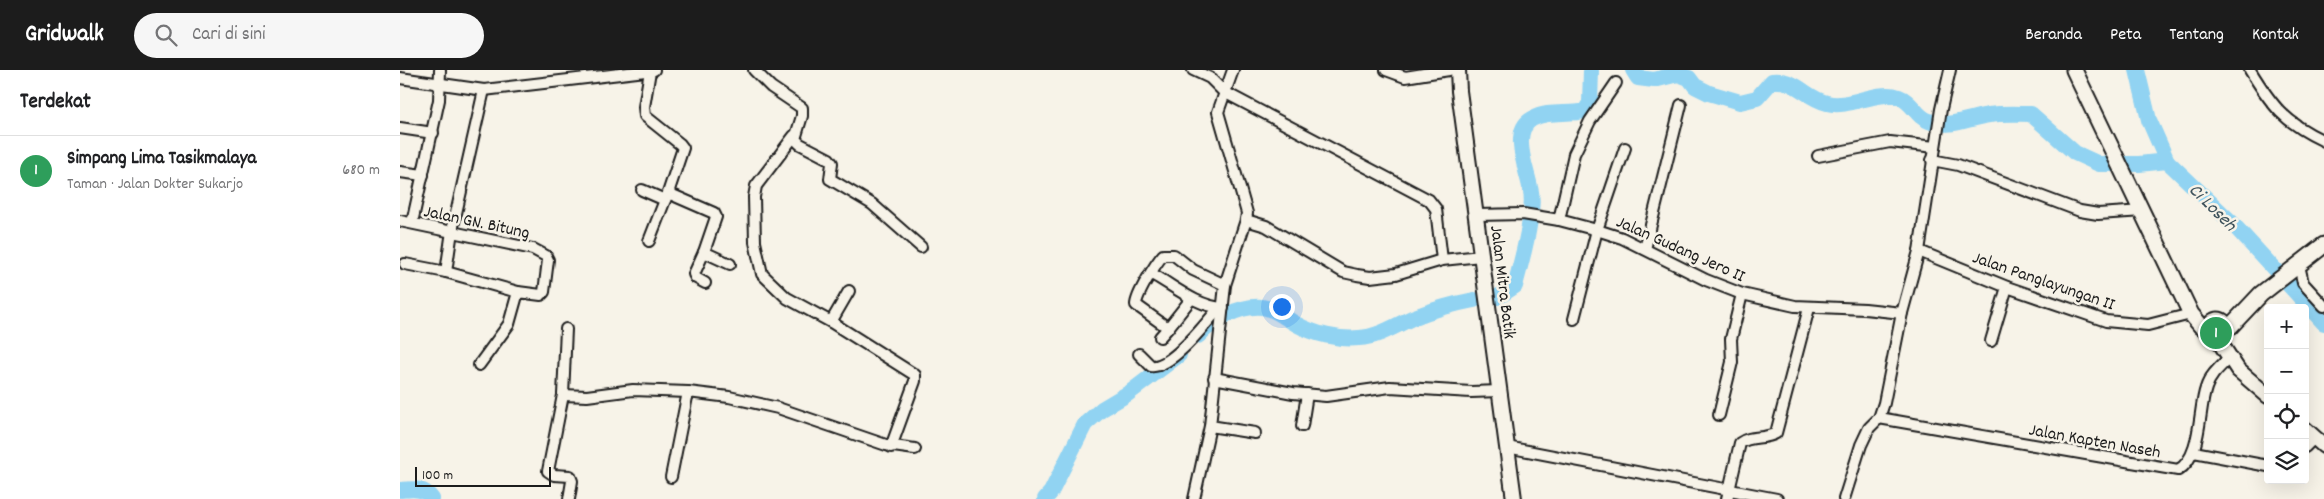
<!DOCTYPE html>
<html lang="id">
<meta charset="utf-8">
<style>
body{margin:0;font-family:Dekko,sans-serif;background:#f6f6f6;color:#202124}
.controls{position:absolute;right:15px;bottom:15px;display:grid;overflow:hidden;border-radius:5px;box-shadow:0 5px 20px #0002}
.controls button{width:45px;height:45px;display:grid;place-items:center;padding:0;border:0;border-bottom:1px solid #e0e0e0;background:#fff;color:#202124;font:25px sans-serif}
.scale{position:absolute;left:15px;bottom:12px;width:136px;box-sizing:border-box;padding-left:5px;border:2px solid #1c1c1c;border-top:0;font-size:14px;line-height:18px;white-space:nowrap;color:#1c1c1c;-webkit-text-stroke:4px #f7f3e8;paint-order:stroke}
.you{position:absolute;left:881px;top:236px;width:18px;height:18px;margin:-12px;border:4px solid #fff;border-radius:50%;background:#1a73e8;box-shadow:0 0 0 8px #1a73e833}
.badge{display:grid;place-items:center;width:32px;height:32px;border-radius:50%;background:#1c1c1c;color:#fff;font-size:16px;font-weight:700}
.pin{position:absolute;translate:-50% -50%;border:2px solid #fff;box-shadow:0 1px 5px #0006}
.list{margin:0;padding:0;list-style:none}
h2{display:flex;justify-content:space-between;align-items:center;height:65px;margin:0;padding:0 20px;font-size:21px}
h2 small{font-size:16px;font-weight:400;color:#757577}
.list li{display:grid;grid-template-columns:32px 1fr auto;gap:15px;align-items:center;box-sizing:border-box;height:70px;padding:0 20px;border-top:1px solid #e0e0e0}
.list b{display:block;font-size:19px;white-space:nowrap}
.list p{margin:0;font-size:16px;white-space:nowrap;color:#757577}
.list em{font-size:16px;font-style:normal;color:#757577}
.icon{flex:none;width:28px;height:28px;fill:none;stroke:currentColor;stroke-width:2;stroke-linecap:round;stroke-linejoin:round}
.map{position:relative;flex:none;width:1924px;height:429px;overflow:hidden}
header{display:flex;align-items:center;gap:30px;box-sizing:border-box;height:70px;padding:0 25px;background:#1c1c1c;color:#fff}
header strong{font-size:24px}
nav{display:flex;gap:28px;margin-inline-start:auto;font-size:18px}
.search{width:350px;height:45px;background:#f6f6f6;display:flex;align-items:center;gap:12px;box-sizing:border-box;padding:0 18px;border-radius:28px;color:#757577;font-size:19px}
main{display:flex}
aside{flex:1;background:#fff}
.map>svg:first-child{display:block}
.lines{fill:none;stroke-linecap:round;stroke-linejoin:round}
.river{stroke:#91d3f2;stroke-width:16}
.minor-casing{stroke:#1c1c1c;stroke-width:14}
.major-casing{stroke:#1c1c1c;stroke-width:18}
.highway-casing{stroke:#1c1c1c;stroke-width:19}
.minor{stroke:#f7f3e8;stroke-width:10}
.major{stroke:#f7f3e8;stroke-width:14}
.highway{stroke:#f7f3e8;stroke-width:15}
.labels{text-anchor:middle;stroke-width:5;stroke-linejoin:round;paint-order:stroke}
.street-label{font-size:18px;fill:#1c1c1c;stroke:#f7f3e8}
.water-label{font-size:19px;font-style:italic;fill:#3f535c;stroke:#f7f3e8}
</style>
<header>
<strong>Gridwalk</strong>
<div class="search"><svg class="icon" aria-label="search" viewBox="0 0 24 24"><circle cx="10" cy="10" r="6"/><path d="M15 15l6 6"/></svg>Cari di sini</div>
<nav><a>Beranda</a><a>Peta</a><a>Tentang</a><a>Kontak</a></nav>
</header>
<main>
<aside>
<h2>Terdekat<small></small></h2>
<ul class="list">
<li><span class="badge" style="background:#2e9e5b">1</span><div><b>Simpang Lima Tasikmalaya</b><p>Taman · Jalan Dokter Sukarjo</p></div><em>680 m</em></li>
</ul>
</aside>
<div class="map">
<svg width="1924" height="429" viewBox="0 0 1924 429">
<rect width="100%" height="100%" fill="#f7f3e8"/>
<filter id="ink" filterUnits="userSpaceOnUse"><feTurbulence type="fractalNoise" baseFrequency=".02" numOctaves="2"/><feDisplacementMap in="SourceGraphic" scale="10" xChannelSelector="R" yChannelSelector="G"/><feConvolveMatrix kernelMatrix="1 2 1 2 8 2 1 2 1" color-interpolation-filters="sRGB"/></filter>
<g filter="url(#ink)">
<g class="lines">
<g class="river">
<path d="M1233 0 1238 8 1254 10 1278 4 1289 8 1295 16 1309 23 1340 32 1357 28 1372 11C1398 9 1405 28 1427 33 1450 39 1477 19 1499 27 1513 32 1516 47 1529 51 1549 59 1569 48 1589 45 1603 43 1617 44 1631 44L1675 83 1699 94H1739L1767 91"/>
<polyline points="1737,0 1749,50 1767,91 1830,151 1924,253"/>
<path d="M1098 227 1115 216C1121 192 1129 166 1131 141 1132 134 1132 124 1130 117 1127 100 1110 61 1132 49 1148 40 1167 45 1185 41L1190 33 1191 0"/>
<path d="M798 266C813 250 840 235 862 237 876 239 885 248 896 254 914 264 938 270 959 268 978 267 995 256 1012 248 1032 240 1053 234 1074 230"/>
<path d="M0 420C13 419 24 417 32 429"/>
<polyline points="645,429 651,422 685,354 702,339 729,323 779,285"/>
</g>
<g class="minor-casing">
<g id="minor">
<polyline points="354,0 371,17 402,38 402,46 395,69 400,74 429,89 432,93 430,109 472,134 521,177"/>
<polyline points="793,0 810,8 824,22 1029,130 1036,139 1042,190"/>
<polyline points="986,0 1005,7 1049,0"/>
<path d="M1850 0C1872 36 1885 53 1924 71"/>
<polyline points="250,1 244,37 245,46 280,74 283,78 268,123 314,143 316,147 304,182 330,194"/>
<polyline points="0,8 84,20 254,0"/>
<polyline points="0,58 33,63"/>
<polyline points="394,66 356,116 354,127 355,172 362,204 387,228 431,252 515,305 515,311 491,377"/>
<polyline points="1418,86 1490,72 1535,77"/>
<polyline points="1532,90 1558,95 1680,141 1698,144 1743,141"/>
<polyline points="0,102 23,105"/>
<polyline points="242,120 265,130 268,124"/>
<polyline points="1077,145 1123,144 1159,150 1197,160 1222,168 1306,210 1342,224 1395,236 1465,239 1502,243"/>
<polyline points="846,150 866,156 943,202 957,205 970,207 996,204 1042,190 1081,186"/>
<polyline points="1159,150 1174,84 1190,51 1216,13"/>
<polyline points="0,151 133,179 146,186 148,190 144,222 141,225 118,222 109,254 79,295"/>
<polyline points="12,153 39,30 40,0"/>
<polyline points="249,171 265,130"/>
<polyline points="1245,179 1281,35"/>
<polyline points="1519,181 1607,217 1706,251 1748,255 1791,244"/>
<polyline points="304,182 294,204 296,208 305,213"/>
<polyline points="5,194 46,202 118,222"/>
<polyline points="1899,195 1903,213 1924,236"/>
<polyline points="46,202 52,161 84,20"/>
<path d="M752 204C774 216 796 236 823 238"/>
<polyline points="1174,249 1197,160 1225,78"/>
<polyline points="431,252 449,221"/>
<polyline points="768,258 791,229"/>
<polyline points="166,259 163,325 148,401 154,405 170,406 172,411 169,429"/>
<path d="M760 267 768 258 736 235C736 225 756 193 763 185H774L793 200 825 215"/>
<polyline points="1591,271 1607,217"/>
<path d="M739 284 751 296C771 299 806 253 819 238"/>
<polyline points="814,308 893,323 926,326 990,317 1071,322 1100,321"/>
<polyline points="163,325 187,326 233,320 288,322 329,327 378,338 486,375 515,379"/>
<polyline points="1319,345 1332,292 1331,269 1342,224"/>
<path d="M1479 348 1778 400C1802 387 1798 340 1806 318 1810 305 1820 297 1830 287"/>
<polyline points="810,356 855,363"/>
<polyline points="902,356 907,324"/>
<polyline points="1107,377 1377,429"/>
<polyline points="1905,377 1915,367"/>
<polyline points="1794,382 1868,396"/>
<polyline points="271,407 288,322"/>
<polyline points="794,429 810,356 825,215 846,150 847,143 818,42 833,0"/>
<path d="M1327 429 1340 373C1350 365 1365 370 1376 363L1409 238"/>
<polyline points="1444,429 1461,375 1469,358 1479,348 1484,333 1502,243 1519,181 1541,39 1550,0"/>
</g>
</g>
<g class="major-casing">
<g id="major">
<polyline points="1058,0 1059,21 1114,429"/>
<polyline points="1815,265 1838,300 1868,326"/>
<polyline points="1905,359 1924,376"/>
</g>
</g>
<g class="highway-casing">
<g id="highway">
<polyline points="1674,0 1791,244 1801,256 1812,263"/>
<circle cx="1818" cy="258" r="8"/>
<polyline points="1826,261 1861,224 1924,175"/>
</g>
</g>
<use href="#minor" class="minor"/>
<use href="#major" class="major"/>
<use href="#highway" class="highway"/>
</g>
</g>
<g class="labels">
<g class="street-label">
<text transform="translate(77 151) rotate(12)" y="6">Jalan GN. Bitung</text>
<text transform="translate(1281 178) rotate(24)" y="6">Jalan Gudang Jero II</text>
<text transform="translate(1644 210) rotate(19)" y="6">Jalan Panglayungan II</text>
<text transform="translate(1104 212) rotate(83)" y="6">Jalan Mitra Batik</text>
<text transform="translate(1695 370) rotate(10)" y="6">Jalan Kapten Naseh</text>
</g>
<g class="water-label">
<text transform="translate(1814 136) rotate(45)" y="7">Ci Loseh</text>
</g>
</g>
</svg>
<div class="controls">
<button>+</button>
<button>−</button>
<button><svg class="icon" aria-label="locate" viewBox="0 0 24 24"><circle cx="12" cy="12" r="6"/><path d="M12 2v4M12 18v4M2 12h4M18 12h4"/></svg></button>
<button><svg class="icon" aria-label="layers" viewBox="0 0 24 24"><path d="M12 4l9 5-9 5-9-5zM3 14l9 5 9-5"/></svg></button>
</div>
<div class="scale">100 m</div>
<div class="you"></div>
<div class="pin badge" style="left:1816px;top:263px;background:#2e9e5b">1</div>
</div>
</main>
